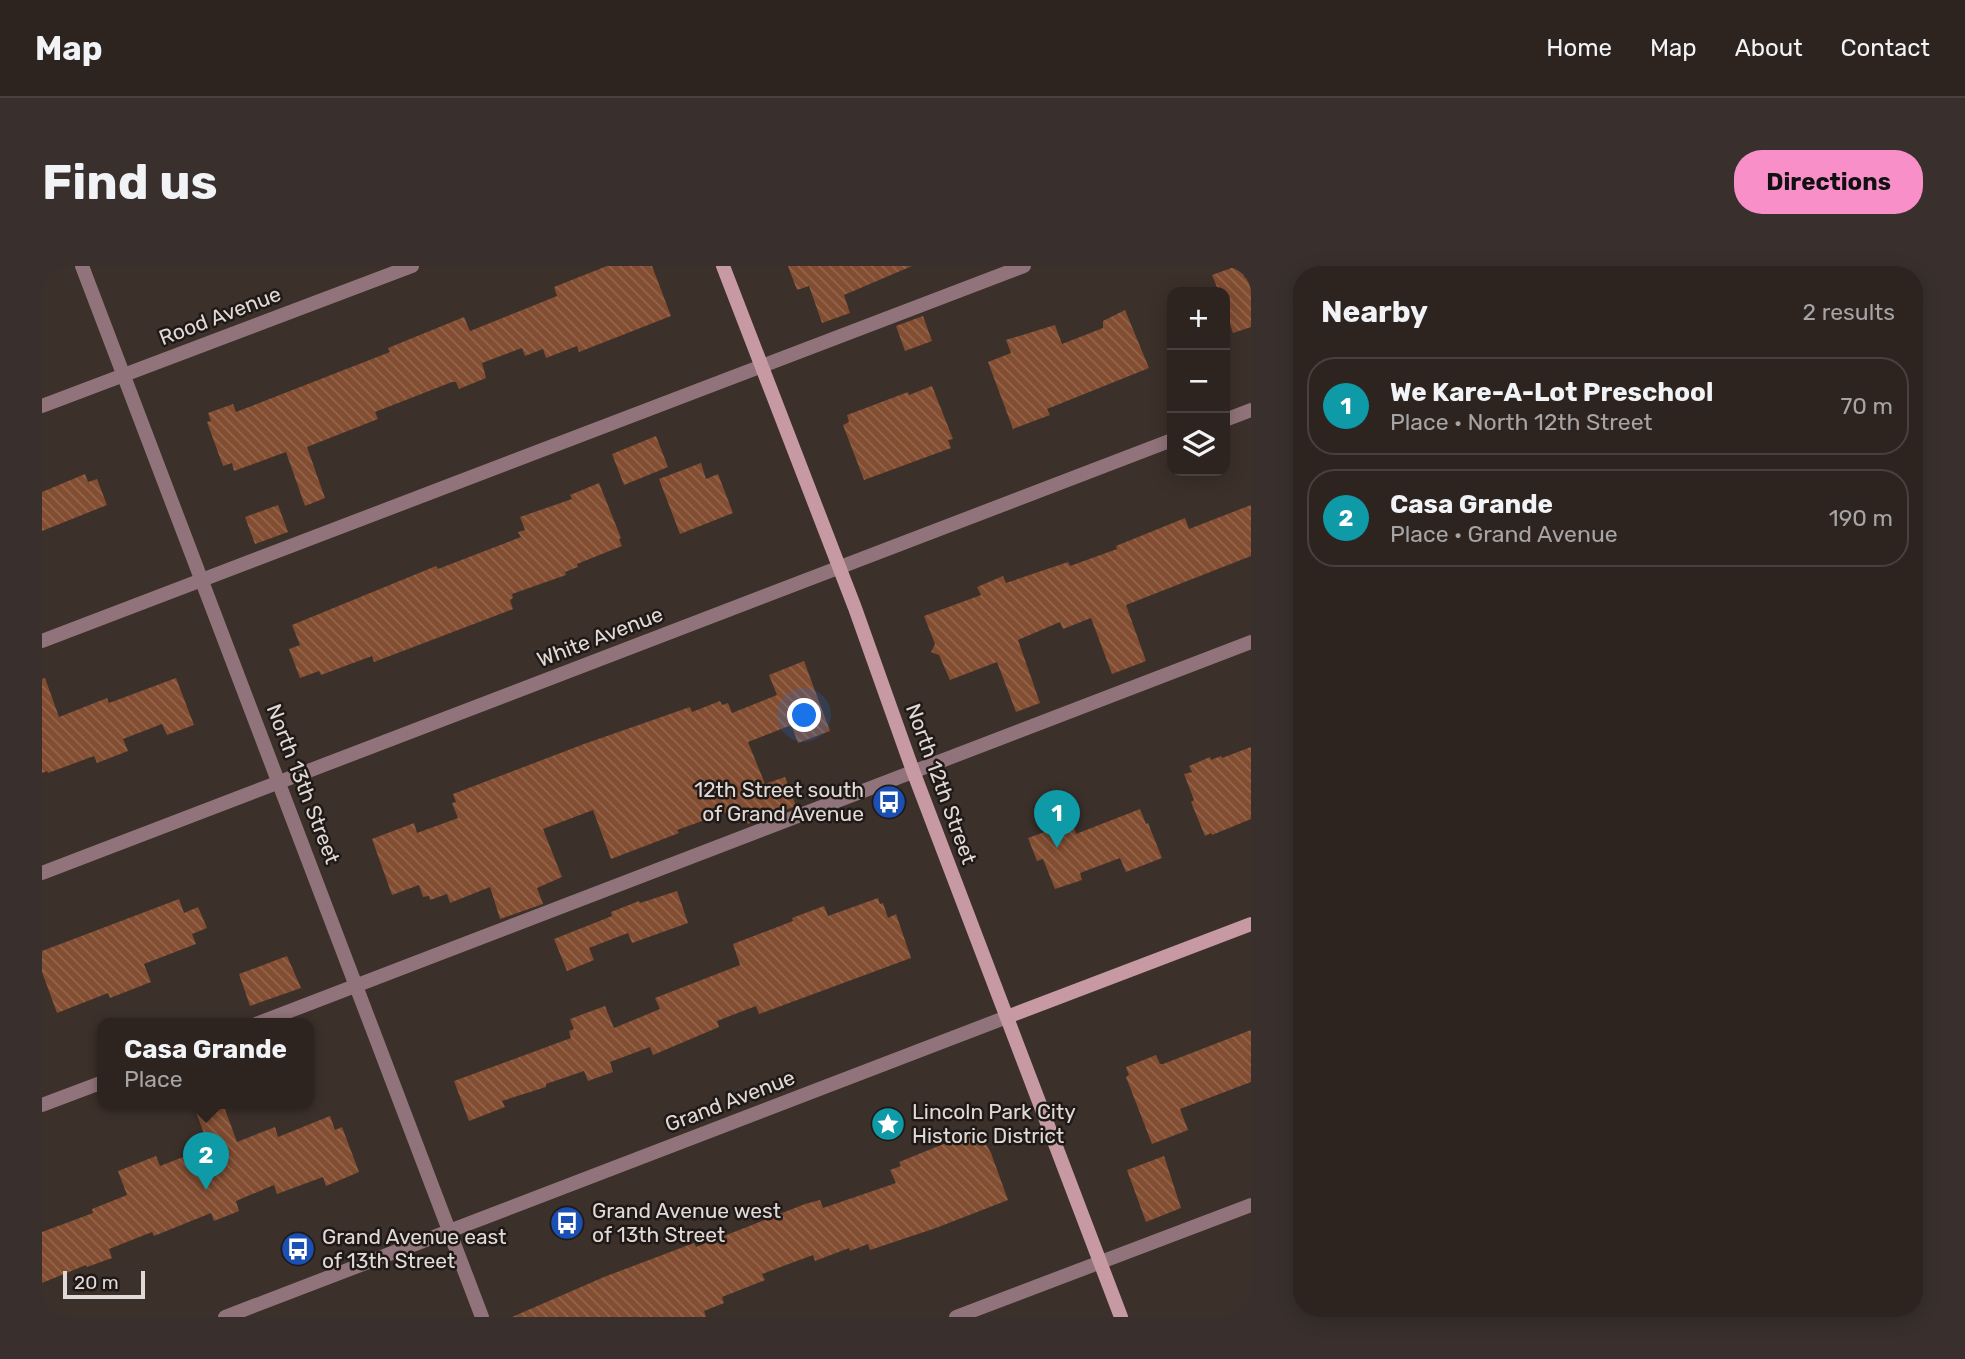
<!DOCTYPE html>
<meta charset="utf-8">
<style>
body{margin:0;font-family:Rubik,sans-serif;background:#39302d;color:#f1f3f6}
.controls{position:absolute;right:21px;top:21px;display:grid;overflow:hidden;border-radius:14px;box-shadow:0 4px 18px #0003}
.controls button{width:63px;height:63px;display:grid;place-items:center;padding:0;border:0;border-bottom:2px solid #48413e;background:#2d2420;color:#f1f3f6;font:35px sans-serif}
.scale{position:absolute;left:21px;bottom:18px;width:82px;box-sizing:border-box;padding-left:7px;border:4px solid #e1d9d5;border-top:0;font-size:19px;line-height:24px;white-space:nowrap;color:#e1d9d5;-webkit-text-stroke:5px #1f1917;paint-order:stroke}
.you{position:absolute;left:763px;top:450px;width:24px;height:24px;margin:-18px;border:5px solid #fff;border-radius:50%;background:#1a73e8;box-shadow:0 0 0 10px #1a73e833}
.badge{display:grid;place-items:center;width:46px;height:46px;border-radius:50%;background:#f98fc9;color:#fff;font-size:23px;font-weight:700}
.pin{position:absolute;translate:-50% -58px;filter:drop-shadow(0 2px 4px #0008)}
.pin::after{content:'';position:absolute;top:37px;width:24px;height:21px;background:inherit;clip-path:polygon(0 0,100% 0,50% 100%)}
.popup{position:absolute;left:55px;top:752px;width:217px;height:91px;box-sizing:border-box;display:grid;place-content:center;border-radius:14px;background:#2d2420;filter:drop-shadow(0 2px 5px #0005);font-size:23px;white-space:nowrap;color:#a7a4a5}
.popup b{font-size:26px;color:#f1f3f6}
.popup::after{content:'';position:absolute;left:50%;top:100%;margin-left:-14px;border:14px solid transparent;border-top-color:#2d2420}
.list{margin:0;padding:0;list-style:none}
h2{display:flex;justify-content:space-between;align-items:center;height:91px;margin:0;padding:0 28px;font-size:30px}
h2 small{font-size:23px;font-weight:400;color:#a7a4a5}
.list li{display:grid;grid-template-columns:46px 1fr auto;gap:21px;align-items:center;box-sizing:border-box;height:98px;margin:0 14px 14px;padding:0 14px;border:2px solid #48413e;border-radius:28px}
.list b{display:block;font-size:26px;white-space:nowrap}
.list p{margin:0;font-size:23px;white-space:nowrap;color:#a7a4a5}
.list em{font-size:23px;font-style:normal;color:#a7a4a5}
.icon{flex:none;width:38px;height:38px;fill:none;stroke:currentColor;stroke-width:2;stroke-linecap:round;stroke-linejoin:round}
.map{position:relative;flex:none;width:1209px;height:1051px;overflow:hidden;border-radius:28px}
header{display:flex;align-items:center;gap:42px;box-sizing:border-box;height:98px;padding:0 35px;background:#2d2420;border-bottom:2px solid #48413e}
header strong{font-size:33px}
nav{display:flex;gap:38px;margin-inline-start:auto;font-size:24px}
.intro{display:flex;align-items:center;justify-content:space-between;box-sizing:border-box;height:168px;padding:0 42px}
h1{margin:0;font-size:49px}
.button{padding:18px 32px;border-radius:28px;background:#f98fc9;color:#111;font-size:24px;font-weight:700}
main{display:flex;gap:42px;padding:0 42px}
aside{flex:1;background:#2d2420;border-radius:28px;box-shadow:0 4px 18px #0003}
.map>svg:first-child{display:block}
.building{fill:url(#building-back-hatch)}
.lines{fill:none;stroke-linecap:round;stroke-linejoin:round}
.service{stroke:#91747b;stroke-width:14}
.minor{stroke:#91747b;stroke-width:14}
.tertiary{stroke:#91747b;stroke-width:14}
.secondary{stroke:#c799a3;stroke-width:14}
.labels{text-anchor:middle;stroke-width:5;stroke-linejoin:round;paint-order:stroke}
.street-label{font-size:21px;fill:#e1d9d5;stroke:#1f1917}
.poi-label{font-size:21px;fill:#e1d9d5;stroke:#1f1917;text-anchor:start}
</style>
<header>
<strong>Map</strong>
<nav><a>Home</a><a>Map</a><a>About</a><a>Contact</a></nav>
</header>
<div class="intro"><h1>Find us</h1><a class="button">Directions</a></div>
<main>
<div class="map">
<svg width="1209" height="1051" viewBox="0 0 1209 1051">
<defs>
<pattern id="building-back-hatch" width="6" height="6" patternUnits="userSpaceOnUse" patternTransform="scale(1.75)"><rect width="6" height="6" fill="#824d31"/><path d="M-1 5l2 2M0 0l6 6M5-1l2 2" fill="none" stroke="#93664e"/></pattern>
</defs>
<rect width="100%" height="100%" fill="#3c302a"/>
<g class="building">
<polygon points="565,0 610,0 629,50 537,86 535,80 504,92 501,83 483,90 480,82 440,97 444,112 417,123 414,116 410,116 333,146 336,153 265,181 283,232 263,240 244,186 192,205 190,197 181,200 165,156 169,155 166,147 191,138 194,146 348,86 346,82 422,51 428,65 515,30 512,21"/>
<polygon points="746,0 870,0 802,29 808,47 780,57 767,20 755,24"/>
<polygon points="1195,0 1199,0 1203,12 1209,9 1209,61 1191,67 1183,43 1183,26 1177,26 1170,9"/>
<polygon points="1083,44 1107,102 1005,143 1008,149 971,163 946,96 969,87 964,74 1013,59 1020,78 1061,62 1061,55"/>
<polygon points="881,50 890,75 863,85 854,60"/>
<polygon points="890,120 911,173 906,174 909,182 822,214 801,159 807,156 805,149 866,126 867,129"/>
<polygon points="614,170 626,201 582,219 570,188"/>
<polygon points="659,197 664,213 676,208 691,247 638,268 617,213"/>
<polygon points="43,208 46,216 55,213 65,239 0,265 0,226"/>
<polygon points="557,217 579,272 577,273 580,280 535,298 536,301 523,306 524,309 470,328 471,332 468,334 471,343 332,396 330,390 279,409 277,405 258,412 247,383 258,379 250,359 394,300 396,303 479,271 476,266 483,264 478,251 530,233 528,229"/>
<polygon points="236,239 246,266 213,278 203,251"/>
<polygon points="1209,239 1209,290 1084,339 1104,395 1070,408 1049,352 1021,363 1018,356 976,374 998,437 974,446 955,396 908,414 897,389 889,386 893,378 882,350 939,329 935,321 961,310 964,317 1026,296 1028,300 1075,283 1074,280 1143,252 1147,263"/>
<polygon points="762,395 788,465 756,477 750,461 747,460 706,476 723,518 743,511 754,540 706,558 699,541 635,564 637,567 569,593 551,544 501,563 520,611 495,622 501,638 458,653 448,621 408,637 405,628 388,634 387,630 381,631 377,619 350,629 330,573 372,557 375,567 416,552 410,537 414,536 411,528 542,478 648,441 650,446 678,435 680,439 686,437 690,447 735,429 727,409"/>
<polygon points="3,412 17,451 65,432 67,437 134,412 152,459 125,469 120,458 81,473 86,485 55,497 52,490 6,507 5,505 0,507 0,413"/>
<polygon points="1209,481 1209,553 1170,569 1169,567 1163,570 1149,536 1152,534 1142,508 1150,506 1147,500 1168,491 1169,494 1179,490 1180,492"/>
<polygon points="1098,543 1104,558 1106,557 1120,592 1084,606 1078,592 1038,607 1040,614 1013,623 1001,593 995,595 986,572 1030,556 1034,568"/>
<polygon points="635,625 646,657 590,677 586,667 547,682 552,694 525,705 512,673 570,650 569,646 597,635 598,637"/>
<polygon points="836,632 838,638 841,637 846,652 854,648 869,692 717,748 714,740 675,755 677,761 611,789 608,781 568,796 571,806 546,815 542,805 504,818 504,821 460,835 463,841 427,855 412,815 529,772 527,765 532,763 528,753 563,740 572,762 618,743 613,732 698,699 691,678 751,655 750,652 782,640 786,650"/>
<polygon points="137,633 142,647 156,641 165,662 150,668 154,678 102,698 109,716 68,732 66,727 15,747 0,706 0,685"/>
<polygon points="245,690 259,722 208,740 197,708"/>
<polygon points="1209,764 1209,816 1138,843 1146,864 1110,878 1084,811 1087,809 1084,801 1114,789 1118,798 1121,798"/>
<polygon points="151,838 181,838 195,876 233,861 236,871 288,850 293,864 300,861 317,906 284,920 281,911 235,928 232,919 194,935 197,945 172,955 169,947 112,970 110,966 67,983 70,992 45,1001 44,999 0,1017 0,966 51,947 50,943 85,929 76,905 114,890 118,900 167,881"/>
<polygon points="934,861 949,887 966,934 894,962 828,984 826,978 808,985 807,982 773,995 771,989 720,1008 723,1014 680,1031 682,1037 662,1045 664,1051 470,1051 562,1011 652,977 654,981 763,938 778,934 781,942 854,917 848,904 859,900 857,896 904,877 902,873"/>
<polygon points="1122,890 1139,942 1104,956 1085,904"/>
</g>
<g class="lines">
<g class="service">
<polyline points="0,375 982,0"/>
<polyline points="214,758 1209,376"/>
<polyline points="0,839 61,816"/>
<polyline points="914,1051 1209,939"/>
</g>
<g class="minor">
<polyline points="40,0 440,1051"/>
<polyline points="0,140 370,0"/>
<polyline points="1183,154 1209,144"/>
<polyline points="0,607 1130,174"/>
</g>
<polyline class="tertiary" points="183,1051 965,751"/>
<g class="secondary">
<polyline points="681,0 813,342 871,505 1079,1051"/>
<polyline points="965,751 1209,658"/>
</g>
</g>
<defs>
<g id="bus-disc" transform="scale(1.75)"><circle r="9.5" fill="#1a4fb4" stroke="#1f1917"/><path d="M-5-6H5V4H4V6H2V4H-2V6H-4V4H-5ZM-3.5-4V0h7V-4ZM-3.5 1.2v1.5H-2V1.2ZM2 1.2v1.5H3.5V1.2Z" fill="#fff"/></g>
<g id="sight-disc" transform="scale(1.75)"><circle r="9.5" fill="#0f9aa8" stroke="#1f1917"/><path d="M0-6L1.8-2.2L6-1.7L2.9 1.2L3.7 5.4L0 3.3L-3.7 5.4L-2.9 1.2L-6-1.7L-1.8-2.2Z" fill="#fff"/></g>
</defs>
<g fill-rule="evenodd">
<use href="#bus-disc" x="847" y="536"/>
<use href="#sight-disc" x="846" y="858"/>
<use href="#bus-disc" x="525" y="957"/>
<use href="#bus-disc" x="256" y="983"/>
</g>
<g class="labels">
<g class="street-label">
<text transform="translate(178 50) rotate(-21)" y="7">Rood Avenue</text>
<text transform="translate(558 371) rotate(-21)" y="7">White Avenue</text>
<text transform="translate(261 518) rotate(69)" y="7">North 13th Street</text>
<text transform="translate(899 518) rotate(70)" y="7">North 12th Street</text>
<text transform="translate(688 835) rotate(-21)" y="7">Grand Avenue</text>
</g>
<g class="poi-label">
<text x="822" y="531" text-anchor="end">12th Street south<tspan x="822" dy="24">of Grand Avenue</tspan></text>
<text x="870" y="853">Lincoln Park City<tspan x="870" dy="24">Historic District</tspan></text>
<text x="550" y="952">Grand Avenue west<tspan x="550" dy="24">of 13th Street</tspan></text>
<text x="280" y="978">Grand Avenue east<tspan x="280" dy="24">of 13th Street</tspan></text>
</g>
</g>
</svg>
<div class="controls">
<button>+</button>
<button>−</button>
<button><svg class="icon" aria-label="layers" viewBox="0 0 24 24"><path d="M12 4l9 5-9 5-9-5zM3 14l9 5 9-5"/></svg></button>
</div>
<div class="scale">20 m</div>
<div class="you"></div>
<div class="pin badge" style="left:1015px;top:582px;background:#0f9aa8">1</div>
<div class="pin badge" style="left:164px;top:924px;background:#0f9aa8">2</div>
<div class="popup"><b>Casa Grande</b>Place</div>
</div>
<aside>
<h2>Nearby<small>2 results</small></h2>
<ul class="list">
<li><span class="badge" style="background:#0f9aa8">1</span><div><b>We Kare-A-Lot Preschool</b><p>Place · North 12th Street</p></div><em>70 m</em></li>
<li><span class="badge" style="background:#0f9aa8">2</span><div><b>Casa Grande</b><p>Place · Grand Avenue</p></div><em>190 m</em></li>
</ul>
</aside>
</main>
